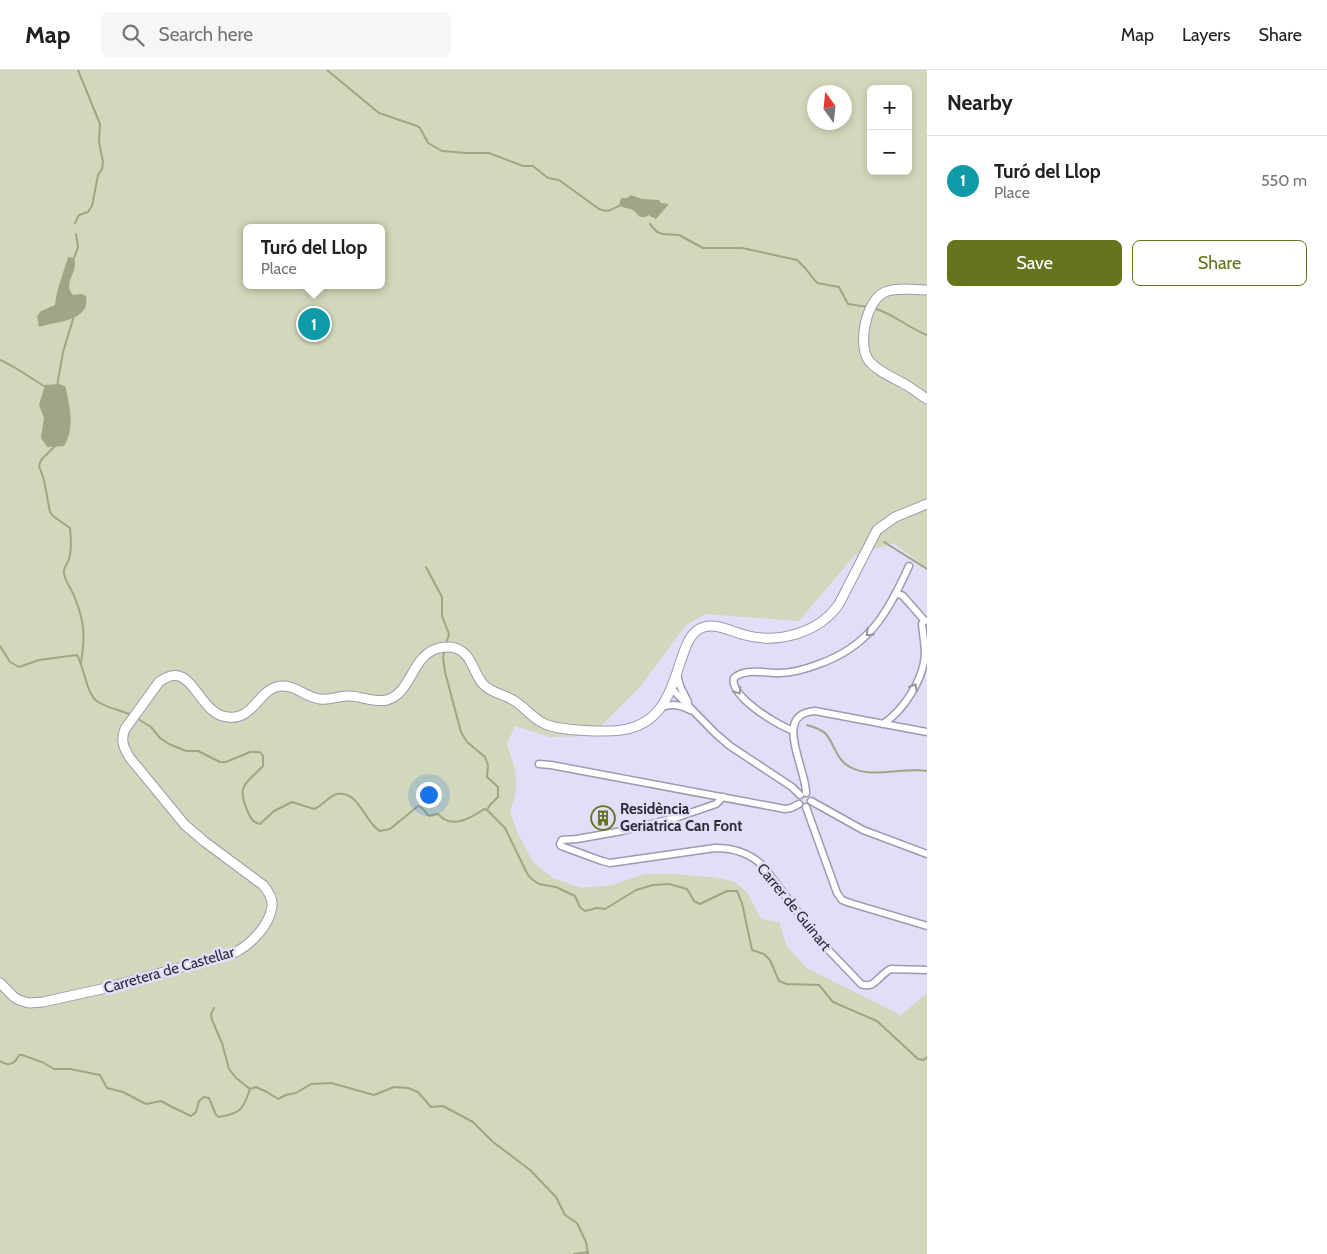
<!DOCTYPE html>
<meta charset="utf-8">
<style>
body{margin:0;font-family:Cabin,sans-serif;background:#f6f6f6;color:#202124}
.controls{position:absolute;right:15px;top:15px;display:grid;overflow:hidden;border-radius:8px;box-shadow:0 2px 8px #0003}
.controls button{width:45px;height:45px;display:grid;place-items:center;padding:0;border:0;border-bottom:1px solid #e0e0e0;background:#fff;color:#202124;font:25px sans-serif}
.compass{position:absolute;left:807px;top:15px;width:45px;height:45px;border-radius:50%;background:#fff;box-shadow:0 2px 8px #0003;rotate:345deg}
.you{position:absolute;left:428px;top:724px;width:18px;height:18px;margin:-12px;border:4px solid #fff;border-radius:50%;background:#1a73e8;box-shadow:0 0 0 8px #1a73e833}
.badge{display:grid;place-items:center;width:32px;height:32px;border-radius:50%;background:#67731d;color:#fff;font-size:16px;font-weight:700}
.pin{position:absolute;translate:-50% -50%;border:2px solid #fff;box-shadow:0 1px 5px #0006}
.popup{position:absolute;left:243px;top:154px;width:142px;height:65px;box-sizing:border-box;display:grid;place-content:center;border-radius:8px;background:#fff;filter:drop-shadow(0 1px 4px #0005);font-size:16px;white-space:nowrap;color:#757577}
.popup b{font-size:19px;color:#202124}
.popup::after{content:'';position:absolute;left:50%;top:100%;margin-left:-10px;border:10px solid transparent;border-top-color:#fff}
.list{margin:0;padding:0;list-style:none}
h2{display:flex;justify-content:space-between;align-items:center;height:65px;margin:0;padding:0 20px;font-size:21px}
h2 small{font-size:16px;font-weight:400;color:#757577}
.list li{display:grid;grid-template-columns:32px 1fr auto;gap:15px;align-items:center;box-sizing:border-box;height:90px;padding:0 20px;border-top:1px solid #e0e0e0}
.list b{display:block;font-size:19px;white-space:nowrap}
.list p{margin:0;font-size:16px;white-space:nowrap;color:#757577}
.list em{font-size:16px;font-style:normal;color:#757577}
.actions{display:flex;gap:10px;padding:15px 20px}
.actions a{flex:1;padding:11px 0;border:1px solid #67731d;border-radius:8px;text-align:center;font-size:18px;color:#67731d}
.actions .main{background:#67731d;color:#fff}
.icon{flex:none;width:28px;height:28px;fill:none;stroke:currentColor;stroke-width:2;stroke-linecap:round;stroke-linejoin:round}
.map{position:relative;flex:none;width:927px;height:1184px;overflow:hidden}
header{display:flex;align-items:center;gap:30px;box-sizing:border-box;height:70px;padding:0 25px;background:#fff;border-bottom:1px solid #e0e0e0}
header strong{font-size:24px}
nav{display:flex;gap:28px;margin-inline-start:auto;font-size:18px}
.search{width:350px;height:45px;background:#f6f6f6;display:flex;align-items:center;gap:12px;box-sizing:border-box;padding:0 18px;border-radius:8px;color:#757577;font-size:19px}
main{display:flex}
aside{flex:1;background:#fff}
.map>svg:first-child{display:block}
.green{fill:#d2d8bb;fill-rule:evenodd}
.water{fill:#9fa587}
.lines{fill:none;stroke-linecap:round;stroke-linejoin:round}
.stream{stroke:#9fa587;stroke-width:2}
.street-casing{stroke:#9c99b1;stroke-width:9}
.secondary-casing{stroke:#9c99b1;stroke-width:11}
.street{stroke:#fff;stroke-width:6}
.secondary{stroke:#fff;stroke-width:9}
.oneway{stroke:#96969b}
.labels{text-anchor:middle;stroke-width:5;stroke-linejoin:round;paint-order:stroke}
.poi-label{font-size:15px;font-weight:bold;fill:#2e2d37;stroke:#e2def8;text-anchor:start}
.street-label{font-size:15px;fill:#2e2d37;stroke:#e2def8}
</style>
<header>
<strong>Map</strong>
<div class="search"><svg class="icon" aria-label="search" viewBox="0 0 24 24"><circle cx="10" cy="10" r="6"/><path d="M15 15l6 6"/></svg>Search here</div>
<nav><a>Map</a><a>Layers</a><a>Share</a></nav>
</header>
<main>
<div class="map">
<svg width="927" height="1184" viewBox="0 0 927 1184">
<rect width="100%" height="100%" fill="#e2def8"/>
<path class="green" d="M0 0H927V499L894 473 855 485 799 551 705 544 685 556 641 616 591 666 550 667 515 656 507 674C516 702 521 712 510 741L517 762 533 792 553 808 581 818 613 815 644 804H677L694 806 713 807 733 811 747 822 761 849 779 852 787 877 808 899 901 945 927 923V1184H0ZM871 19H908V101H871ZM814 22H844V52H814ZM246 158H382V215H246Z"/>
<g class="water">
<polygon points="631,125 642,129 659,130 661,133 669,134 656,149 648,145 646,147 640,147 633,140 619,136 621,128 627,128"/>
<path d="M68 187 74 188C79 203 62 212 73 225L81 224 86 226C91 252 55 251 39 257L37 246 41 241 55 235 57 222Z"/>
<path d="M59 314 65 316 66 319C70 338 75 359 64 376L47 377 41 368 44 348 39 335 45 315Z"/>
</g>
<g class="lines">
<g class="stream">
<path d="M327 0 379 43 417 56 420 58 428 73 442 81 467 83H489L523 96H533L548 108 559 110 599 139C609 143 612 139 621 135"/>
<polyline points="75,153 79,145 88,142 92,136 98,105 102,99 103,92 99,72 100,54 78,0"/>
<polyline points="650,154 657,162 663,164 679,165 703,178 742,178 797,190 805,198 817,213 839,217 848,234 868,237"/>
<polyline points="74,188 78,177 76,164"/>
<path d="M873 238C893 243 908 258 927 265"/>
<polyline points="0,290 14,297 44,316"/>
<polyline points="57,316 63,282 74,246"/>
<path d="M55 376 41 390 39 396 44 410 50 442 53 446 70 458C71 468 72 480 69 489 67 495 63 497 64 503 65 512 72 520 75 528 85 553 85 567 81 593"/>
<polyline points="884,472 927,499"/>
<polyline points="426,497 442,527 442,546 449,564 446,574"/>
<path d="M0 576 10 592 19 597 39 590 77 585C85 599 86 624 98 632 108 638 120 640 131 645"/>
<polyline points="445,579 443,587 445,602 461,662 467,672 485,687 488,695 487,707 498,717 498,727 490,735 487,740 505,758 522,793 528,805 533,810 539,814 556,817 575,826 580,837 585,841 597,838 605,839 636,820 653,815 669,814 687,819 694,831 700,834 727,821 737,821 742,833 752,880 764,884 770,890 779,911 787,914 819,915 833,932 877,951 918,989 924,990 927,987"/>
<path d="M138 649 151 657 160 668 169 674 186 681H198L220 692H226L250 682H260L263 686V696C247 713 236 714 247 740 250 747 252 752 260 754L274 741 292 732 314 739C322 736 329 726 337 724 359 720 365 753 380 761L390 759 418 736 422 738 429 746 438 744C440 746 442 748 444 749 456 757 474 746 484 739L487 740"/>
<path d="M807 655C813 657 821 659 825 663 835 674 836 690 850 697 870 709 904 697 927 701"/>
<polyline points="214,938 211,944 212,950 222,973 229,999 236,1008 250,1019"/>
<path d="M0 991C8 997 15 994 19 985H22L42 992 54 999H70L100 1005 107 1018 123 1022 146 1034 161 1031 172 1037 191 1046 196 1042 199 1031 204 1027 209 1028 216 1045 219 1047C242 1043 243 1039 250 1019L256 1017 267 1022 278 1029 286 1025 296 1023 311 1014 331 1013 374 1025 394 1017 408 1018 418 1022 431 1037 443 1036 473 1052 493 1072 530 1100 556 1127 565 1145 577 1153 586 1172 588 1184"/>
<polyline points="574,1184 588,1182"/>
</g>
<g class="street-casing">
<g id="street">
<polyline points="896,523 903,526 925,551"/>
<polyline points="677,604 680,616 688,632"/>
<polyline points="671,618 715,663 730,676 792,717 800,725"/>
<path d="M662 637C672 633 681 635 690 640"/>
<path d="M883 654C904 640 923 610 925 585 925 575 923 564 922 554L924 550"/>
<path d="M792 660C777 655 729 626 734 608 745 598 765 603 779 603 793 603 806 599 819 594 870 576 888 542 909 496"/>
<polyline points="539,694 551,695 785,739 791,738 799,734"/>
<path d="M806 723C806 697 772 644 815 641L927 662"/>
<path d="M723 727 716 734 675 748 622 761 577 769 562 770 560 774 561 776 602 791 610 793 715 778C734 778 750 783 763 796L819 870 861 914C875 920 879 904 891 899L927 900"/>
<polyline points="811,731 863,760 927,784"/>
<polyline points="806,737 837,823 842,830 850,833 927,856"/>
</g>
</g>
<g class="secondary-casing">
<g id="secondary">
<path d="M927 220C914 220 897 217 885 222 866 230 857 275 869 291 879 303 895 308 908 316 914 320 921 325 927 329"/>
<path d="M0 913 14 927 19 930 29 933 43 932 106 918 236 882C251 874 270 855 272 836 273 828 268 821 263 815L205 772 185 755 130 688C124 679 120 670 125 659L159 612C193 586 197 645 228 647 234 648 239 647 244 644 257 637 262 621 276 617 293 612 304 627 320 629 330 631 339 625 349 626 362 626 373 633 387 630 413 622 411 585 439 578 444 577 450 576 455 578 472 583 473 603 483 614 491 623 503 624 513 630 524 636 531 647 543 653 557 661 611 663 627 659 686 647 672 565 704 557 717 553 732 562 745 565 778 574 819 563 839 534L877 460 895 447 927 434"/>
</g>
</g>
<use href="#street" class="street"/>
<use href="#secondary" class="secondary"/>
</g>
<defs><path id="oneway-chevron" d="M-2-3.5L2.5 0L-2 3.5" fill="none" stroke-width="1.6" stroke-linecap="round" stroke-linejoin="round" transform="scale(1.25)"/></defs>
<g class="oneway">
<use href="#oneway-chevron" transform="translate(869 563) rotate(136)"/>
<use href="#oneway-chevron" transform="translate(914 617) rotate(-62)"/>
<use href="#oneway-chevron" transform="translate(738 621) rotate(57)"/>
</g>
<defs>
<g id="building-ring" transform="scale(1.25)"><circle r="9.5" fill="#e2def8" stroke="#67731d" stroke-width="1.5"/><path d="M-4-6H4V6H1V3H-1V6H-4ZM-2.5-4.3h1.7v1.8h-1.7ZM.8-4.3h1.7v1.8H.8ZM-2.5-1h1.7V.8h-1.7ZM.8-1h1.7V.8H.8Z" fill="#67731d"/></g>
</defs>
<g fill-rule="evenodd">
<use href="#building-ring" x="603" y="748"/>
</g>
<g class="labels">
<g class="poi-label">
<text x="620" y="744">Residència<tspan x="620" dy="17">Geriatrica Can Font</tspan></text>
</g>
<g class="street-label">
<text transform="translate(794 837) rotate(51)" y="5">Carrer de Guinart</text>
<text transform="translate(169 900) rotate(-16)" y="5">Carretera de Castellar</text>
</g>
</g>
</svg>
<div class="controls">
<button>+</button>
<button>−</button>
</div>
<svg class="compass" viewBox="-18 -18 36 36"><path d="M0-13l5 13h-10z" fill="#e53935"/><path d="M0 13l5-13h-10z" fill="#757577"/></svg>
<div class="you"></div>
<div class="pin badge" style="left:314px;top:254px;background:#0f9aa8">1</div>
<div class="popup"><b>Turó del Llop</b>Place</div>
</div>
<aside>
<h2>Nearby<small></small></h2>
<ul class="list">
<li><span class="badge" style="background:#0f9aa8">1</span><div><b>Turó del Llop</b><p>Place</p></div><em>550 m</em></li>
</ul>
<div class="actions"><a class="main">Save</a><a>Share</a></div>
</aside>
</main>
